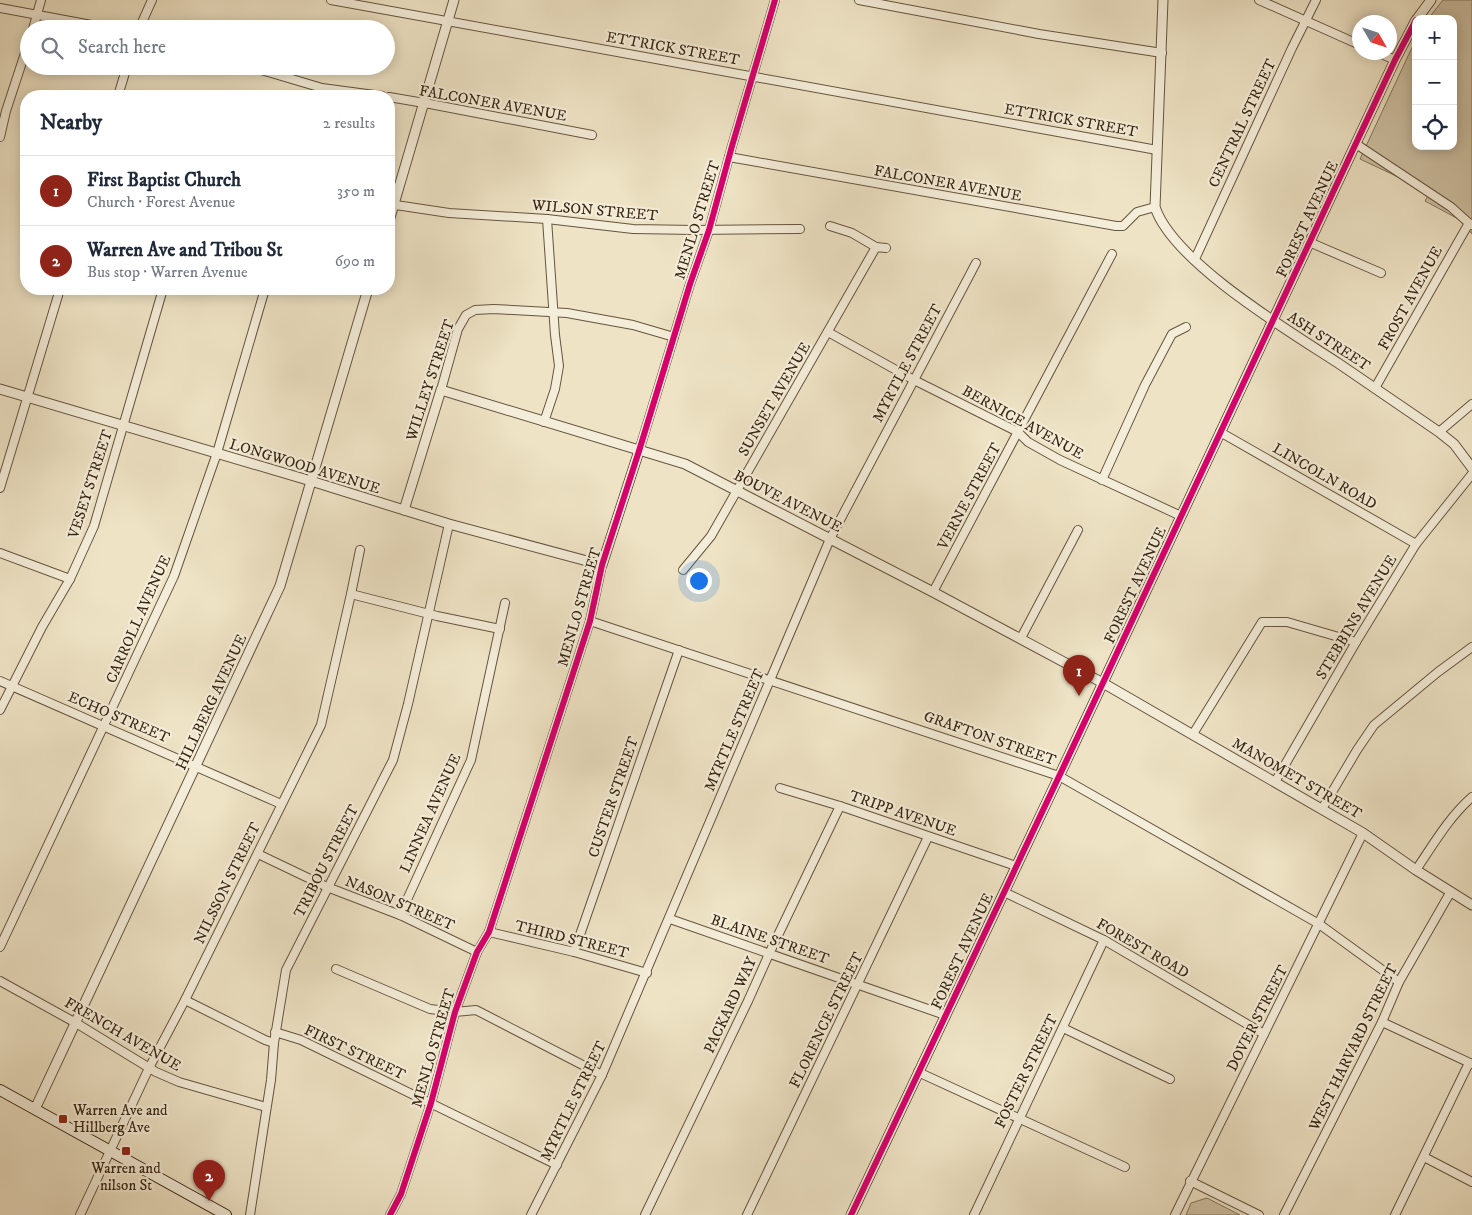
<!DOCTYPE html>
<meta charset="utf-8">
<style>
body{margin:0;font-family:"IM FELL DW Pica",serif;background:#f6f6f7;color:#1f2937}
.controls{position:absolute;right:15px;top:15px;display:grid;overflow:hidden;border-radius:10px;box-shadow:0 2px 12px #0003}
.controls button{width:45px;height:45px;display:grid;place-items:center;padding:0;border:0;border-bottom:1px solid #e0e1e3;background:#fff;color:#1f2937;font:25px sans-serif}
.compass{position:absolute;left:1352px;top:15px;width:45px;height:45px;border-radius:50%;background:#fff;box-shadow:0 2px 12px #0003;rotate:129deg}
.you{position:absolute;left:698px;top:580px;width:18px;height:18px;margin:-12px;border:4px solid #fff;border-radius:50%;background:#1a73e8;box-shadow:0 0 0 8px #1a73e833}
.badge{display:grid;place-items:center;width:32px;height:32px;border-radius:50%;background:#8f2418;color:#fff;font-size:16px;font-weight:700}
.pin{position:absolute;translate:-50% -41px;filter:drop-shadow(0 1px 2px #0008)}
.pin::after{content:'';position:absolute;top:26px;width:18px;height:15px;background:inherit;clip-path:polygon(0 0,100% 0,50% 100%)}
.list{margin:0;padding:0;list-style:none}
h2{display:flex;justify-content:space-between;align-items:center;height:65px;margin:0;padding:0 20px;font-size:21px}
h2 small{font-size:16px;font-weight:400;color:#747a83}
.list li{display:grid;grid-template-columns:32px 1fr auto;gap:15px;align-items:center;box-sizing:border-box;height:70px;padding:0 20px;border-top:1px solid #e0e1e3}
.list b{display:block;font-size:19px;white-space:nowrap}
.list p{margin:0;font-size:16px;white-space:nowrap;color:#747a83}
.list em{font-size:16px;font-style:normal;color:#747a83}
.icon{flex:none;width:28px;height:28px;fill:none;stroke:currentColor;stroke-width:2;stroke-linecap:round;stroke-linejoin:round}
.map{position:relative;flex:none;width:1472px;height:1215px;overflow:hidden}
.search{position:absolute;background:#fff;box-shadow:0 2px 12px #0003;left:20px;top:20px;width:375px;height:55px;display:flex;align-items:center;gap:12px;box-sizing:border-box;padding:0 18px;border-radius:28px;color:#747a83;font-size:19px}
.panel{position:absolute;background:#fff;box-shadow:0 2px 12px #0003;left:20px;top:90px;width:375px;height:205px;border-radius:20px}
.map>svg:first-child{display:block}
.green{fill:#cfc3a6;stroke:#84745c}
.lines{fill:none;stroke-linecap:round;stroke-linejoin:round}
.minor-casing{stroke:#66543e;stroke-width:10}
.tertiary-casing{stroke:#66543e;stroke-width:11}
.secondary-casing{stroke:#382511;stroke-width:12}
.minor{stroke:#f4edd9;stroke-width:8}
.tertiary{stroke:#f4edd9;stroke-width:9}
.secondary{stroke:#f4edd9;stroke-width:10}
.cycleway-casing{stroke:#f4edd9;stroke-width:9}
.cycleway{stroke:#d6006c;stroke-width:6}
.poi-dot{fill:#8f2418;stroke:#f4edd9;stroke-width:2}
.labels{text-anchor:middle;stroke-width:4.5;stroke-linejoin:round;paint-order:stroke}
.street-label{font-size:15px;fill:#382511;stroke:#f4edd9}
.poi-label{font-size:15px;fill:#382511;stroke:#f4edd9;text-anchor:start}
</style>
<div class="map">
<svg width="1472" height="1215" viewBox="0 0 1472 1215">
<rect width="100%" height="100%" fill="#eee3c5"/>
<filter id="stains"><feTurbulence type="fractalNoise" baseFrequency=".004" numOctaves="4"/><feColorMatrix values="0 0 0 0 .2 0 0 0 0 .09 0 0 0 0 .02 0 0 0 .5 -.17"/></filter>
<radialGradient id="worn" r=".72"><stop offset=".6" stop-color="#630" stop-opacity="0"/><stop offset="1" stop-color="#630" stop-opacity=".3"/></radialGradient>
<g class="green">
<polygon points="1443,0 1472,0 1472,234 1462,221 1425,201 1430,192 1360,159 1416,39 1416,146 1453,146 1453,19 1428,19"/>
<polygon points="1207,1198 1240,1215 1186,1215 1191,1203"/>
</g>
<g class="lines">
<g class="minor-casing">
<g id="minor">
<polyline points="331,0 1157,150"/>
<polyline points="859,0 1039,34 1162,53"/>
<polyline points="1259,0 1360,45"/>
<polyline points="0,8 113,29"/>
<polyline points="33,29 41,0"/>
<polyline points="139,29 152,0"/>
<polyline points="1377,52 1395,60"/>
<polyline points="248,66 322,88 382,96"/>
<polyline points="118,96 127,66"/>
<polyline points="389,97 430,104 592,135"/>
<polyline points="0,137 6,111 29,41"/>
<polyline points="1356,144 1451,207 1471,225"/>
<polyline points="729,157 1116,226 1123,226 1137,212 1155,207"/>
<polyline points="389,204 449,213 547,219 633,229 695,230 800,229"/>
<polyline points="830,226 852,233 876,247"/>
<polyline points="1309,242 1381,273"/>
<polyline points="1195,259 1292,48 1316,0"/>
<polyline points="828,332 914,380 1018,432 1028,442 1060,460 1181,516"/>
<polyline points="1375,388 1469,223"/>
<polyline points="441,390 458,329 466,315 475,310 494,309 567,313 633,325 674,337"/>
<polyline points="544,422 555,389 559,366 555,335 547,219"/>
<polyline points="1220,432 1416,544"/>
<polyline points="1439,432 1472,404"/>
<polyline points="639,451 690,284 709,230 732,146 775,0"/>
<polyline points="1102,480 1145,385 1172,334 1186,327"/>
<polyline points="0,488 60,289"/>
<polyline points="0,553 70,579"/>
<polyline points="683,570 711,536 876,247 886,248"/>
<polyline points="933,592 1112,254"/>
<polyline points="351,594 437,616 500,629"/>
<polyline points="590,621 1059,776 1319,924 1399,982"/>
<polyline points="1021,638 1078,530"/>
<polyline points="0,681 281,804"/>
<polyline points="0,710 42,627 70,579 94,526 163,289"/>
<polyline points="1193,734 1262,622 1287,622 1356,642"/>
<polyline points="1275,782 1356,642 1416,544 1472,474"/>
<polyline points="780,788 840,806 1016,866"/>
<polyline points="1322,809 1357,750 1374,725 1438,672 1472,647"/>
<polyline points="258,854 327,887 400,915 477,952"/>
<path d="M1416 870C1433 845 1449 817 1472 797"/>
<polyline points="1004,892 1104,940 1264,1034"/>
<polyline points="400,915 471,760 505,603"/>
<polyline points="670,919 945,1015"/>
<polyline points="489,932 574,952 647,973"/>
<polyline points="0,947 174,576 217,453 265,289"/>
<polyline points="574,952 679,650"/>
<polyline points="336,969 430,1009 455,1012 476,1010 602,1075"/>
<polyline points="0,981 76,1023 156,1072 179,1082 266,1107"/>
<polyline points="185,1000 265,1040 274,1043"/>
<polyline points="1382,1022 1472,1064"/>
<polyline points="1063,1028 1170,1079"/>
<polyline points="275,1032 301,1040 557,1165"/>
<polyline points="918,1072 1125,1167"/>
<polyline points="1424,1157 1472,1182"/>
<polyline points="1190,1181 1259,1215"/>
<polyline points="80,1215 149,1068 185,1000 321,725 351,594 360,550"/>
<polyline points="250,1215 271,1080 274,1043 286,970 393,760 408,704 449,524"/>
<polyline points="390,1215 401,1194 431,1103 455,1012 477,952 489,932 590,621 602,565"/>
<polyline points="531,1215 602,1075 830,539 976,263"/>
<polyline points="645,1215 748,1001 769,954 840,806"/>
<polyline points="747,1215 928,837"/>
<polyline points="974,1215 1104,940"/>
<polyline points="1175,1215 1363,833"/>
<polyline points="1284,1215 1382,1022 1399,982 1450,893"/>
<polyline points="1395,1215 1469,1063"/>
</g>
</g>
<g class="tertiary-casing">
<g id="tertiary">
<path d="M1163 0 1155 207C1173 262 1289 331 1338 363 1372 386 1405 409 1439 432L1454 444 1472 468"/>
<polyline points="1417,19 1431,0"/>
<polyline points="389,221 454,0"/>
<polyline points="0,389 311,481 449,524 602,565 639,451"/>
<polyline points="404,510 441,390 685,464 933,592 1103,683 1363,833 1416,870 1472,905"/>
<polyline points="35,1109 280,586 368,289"/>
<polyline points="851,1215 1063,768 1395,60 1416,20"/>
</g>
</g>
<g class="secondary-casing">
<polyline id="secondary" points="0,1090 226,1215"/>
</g>
<use href="#minor" class="minor"/>
<use href="#tertiary" class="tertiary"/>
<use href="#secondary" class="secondary"/>
<g class="cycleway-casing">
<g id="cycleway">
<polyline points="390,1215 401,1194 431,1103 455,1012 477,952 489,932 590,621 602,565 639,451 690,284 709,230 732,146 775,0"/>
<polyline points="851,1215 1063,768 1395,60 1416,20"/>
</g>
</g>
<use href="#cycleway" class="cycleway"/>
</g>
<g class="poi-dot">
<rect x="58" y="1114" width="10" height="10" rx="2.5"/>
<rect x="121" y="1146" width="10" height="10" rx="2.5"/>
</g>
<g class="labels">
<g class="street-label">
<text transform="translate(673 48) rotate(10)" y="5">ETTRICK STREET</text>
<text transform="translate(493 103) rotate(10)" y="5">FALCONER AVENUE</text>
<text transform="translate(1071 120) rotate(10)" y="5">ETTRICK STREET</text>
<text transform="translate(1242 123) rotate(-65)" y="5">CENTRAL STREET</text>
<text transform="translate(948 183) rotate(10)" y="5">FALCONER AVENUE</text>
<text transform="translate(595 210) rotate(5)" y="5">WILSON STREET</text>
<text transform="translate(1307 219) rotate(-65)" y="5">FOREST AVENUE</text>
<text transform="translate(697 220) rotate(-73)" y="5">MENLO STREET</text>
<text transform="translate(1410 298) rotate(-61)" y="5">FROST AVENUE</text>
<text transform="translate(1329 341) rotate(33)" y="5">ASH STREET</text>
<text transform="translate(907 363) rotate(-62)" y="5">MYRTLE STREET</text>
<text transform="translate(430 380) rotate(-72)" y="5">WILLEY STREET</text>
<text transform="translate(774 399) rotate(-60)" y="5">SUNSET AVENUE</text>
<text transform="translate(1023 422) rotate(29)" y="5">BERNICE AVENUE</text>
<text transform="translate(305 466) rotate(17)" y="5">LONGWOOD AVENUE</text>
<text transform="translate(1325 476) rotate(30)" y="5">LINCOLN ROAD</text>
<text transform="translate(90 484) rotate(-72)" y="5">VESEY STREET</text>
<text transform="translate(969 496) rotate(-62)" y="5">VERNE STREET</text>
<text transform="translate(788 501) rotate(27)" y="5">BOUVE AVENUE</text>
<text transform="translate(1135 585) rotate(-65)" y="5">FOREST AVENUE</text>
<text transform="translate(579 607) rotate(-74)" y="5">MENLO STREET</text>
<text transform="translate(1356 617) rotate(-59)" y="5">STEBBINS AVENUE</text>
<text transform="translate(138 619) rotate(-66)" y="5">CARROLL AVENUE</text>
<text transform="translate(211 702) rotate(-65)" y="5">HILLBERG AVENUE</text>
<text transform="translate(119 717) rotate(23)" y="5">ECHO STREET</text>
<text transform="translate(734 730) rotate(-67)" y="5">MYRTLE STREET</text>
<text transform="translate(990 738) rotate(19)" y="5">GRAFTON STREET</text>
<text transform="translate(1297 778) rotate(30)" y="5">MANOMET STREET</text>
<text transform="translate(613 797) rotate(-71)" y="5">CUSTER STREET</text>
<text transform="translate(430 813) rotate(-66)" y="5">LINNEA AVENUE</text>
<text transform="translate(903 813) rotate(19)" y="5">TRIPP AVENUE</text>
<text transform="translate(326 861) rotate(-63)" y="5">TRIBOU STREET</text>
<text transform="translate(227 883) rotate(-64)" y="5">NILSSON STREET</text>
<text transform="translate(400 903) rotate(23)" y="5">NASON STREET</text>
<text transform="translate(572 939) rotate(14)" y="5">THIRD STREET</text>
<text transform="translate(770 939) rotate(19)" y="5">BLAINE STREET</text>
<text transform="translate(1143 948) rotate(30)" y="5">FOREST ROAD</text>
<text transform="translate(962 951) rotate(-65)" y="5">FOREST AVENUE</text>
<text transform="translate(730 1005) rotate(-65)" y="5">PACKARD WAY</text>
<text transform="translate(1257 1018) rotate(-63)" y="5">DOVER STREET</text>
<text transform="translate(826 1020) rotate(-64)" y="5">FLORENCE STREET</text>
<text transform="translate(123 1034) rotate(30)" y="5">FRENCH AVENUE</text>
<text transform="translate(1353 1047) rotate(-64)" y="5">WEST HARVARD STREET</text>
<text transform="translate(433 1048) rotate(-74)" y="5">MENLO STREET</text>
<text transform="translate(355 1052) rotate(25)" y="5">FIRST STREET</text>
<text transform="translate(1026 1071) rotate(-64)" y="5">FOSTER STREET</text>
<text transform="translate(573 1101) rotate(-64)" y="5">MYRTLE STREET</text>
</g>
<g class="poi-label">
<text x="73" y="1115">Warren Ave and<tspan x="73" dy="17">Hillberg Ave</tspan></text>
<text x="126" y="1173" text-anchor="middle">Warren and<tspan x="126" dy="17">nilson St</tspan></text>
</g>
</g>
<rect width="100%" height="100%" filter="url(#stains)"/>
<rect width="100%" height="100%" fill="url(#worn)"/>
</svg>
<div class="controls">
<button>+</button>
<button>−</button>
<button><svg class="icon" aria-label="locate" viewBox="0 0 24 24"><circle cx="12" cy="12" r="6"/><path d="M12 2v4M12 18v4M2 12h4M18 12h4"/></svg></button>
</div>
<svg class="compass" viewBox="-18 -18 36 36"><path d="M0-13l5 13h-10z" fill="#e53935"/><path d="M0 13l5-13h-10z" fill="#747a83"/></svg>
<div class="you"></div>
<div class="pin badge" style="left:1079px;top:696px">1</div>
<div class="pin badge" style="left:209px;top:1201px">2</div>
<div class="search"><svg class="icon" aria-label="search" viewBox="0 0 24 24"><circle cx="10" cy="10" r="6"/><path d="M15 15l6 6"/></svg>Search here</div>
<section class="panel">
<h2>Nearby<small>2 results</small></h2>
<ul class="list">
<li><span class="badge">1</span><div><b>First Baptist Church</b><p>Church · Forest Avenue</p></div><em>350 m</em></li>
<li><span class="badge">2</span><div><b>Warren Ave and Tribou St</b><p>Bus stop · Warren Avenue</p></div><em>690 m</em></li>
</ul>
</section>
</div>
